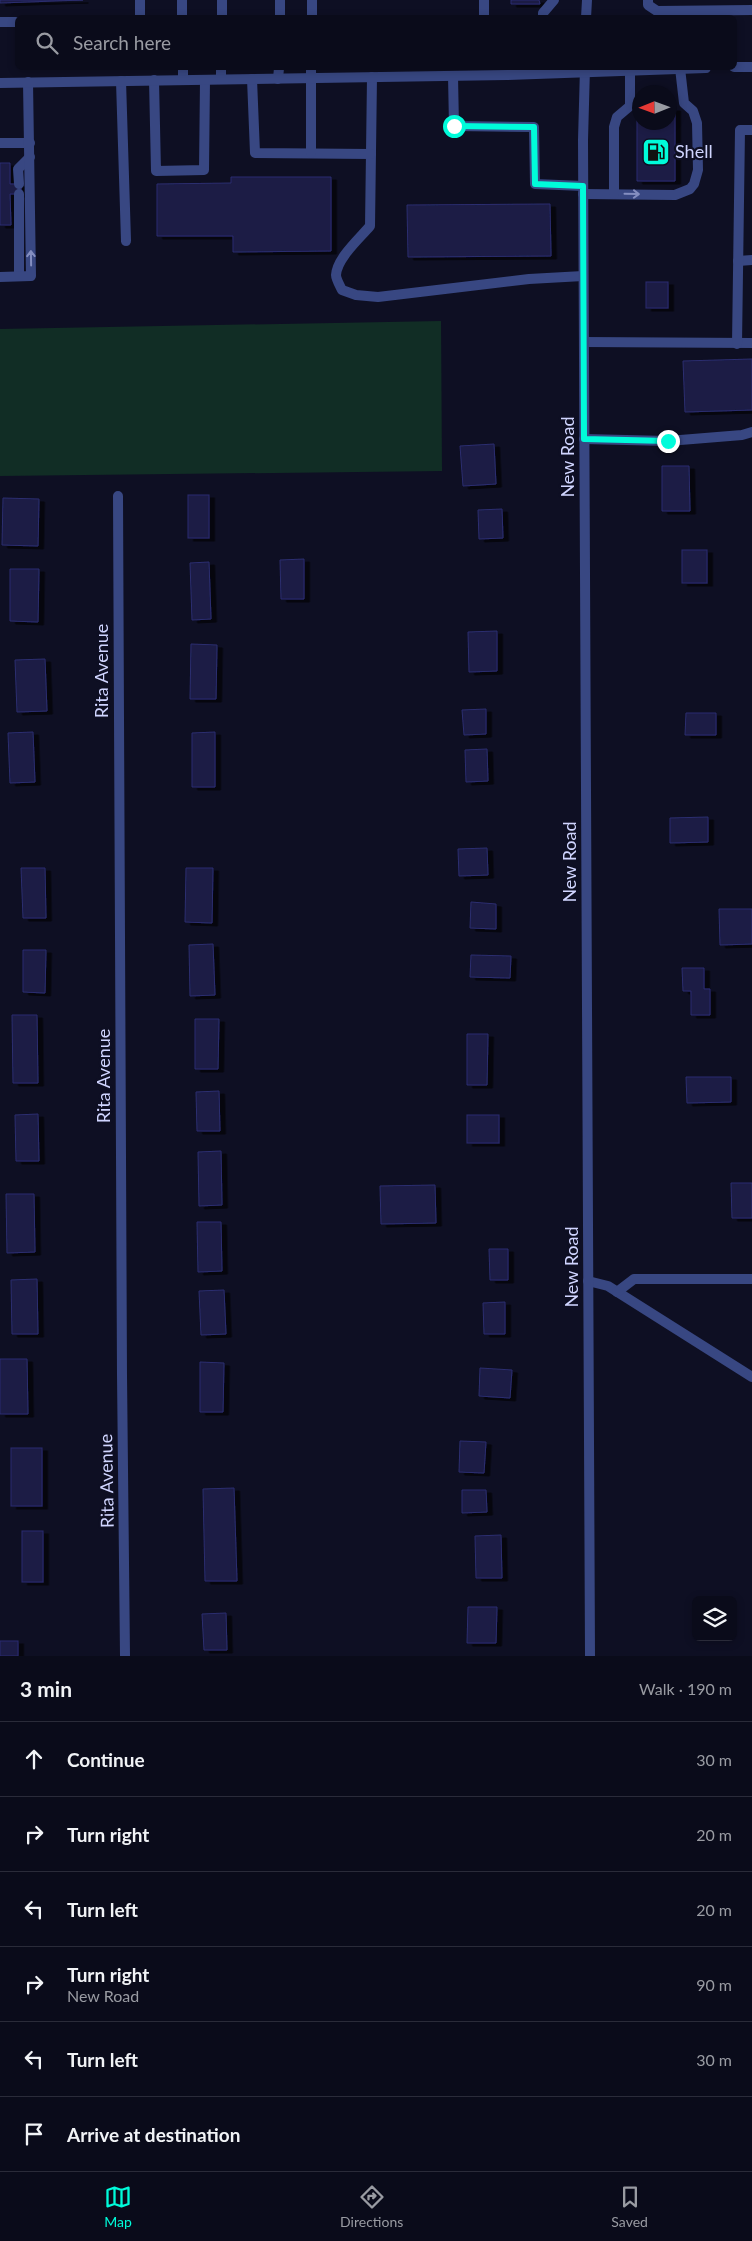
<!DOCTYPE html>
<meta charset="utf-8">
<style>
body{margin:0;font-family:Lato,sans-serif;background:#131423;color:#f1f3f6}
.controls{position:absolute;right:15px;bottom:15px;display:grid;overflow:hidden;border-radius:8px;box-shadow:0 2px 8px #0003}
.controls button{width:45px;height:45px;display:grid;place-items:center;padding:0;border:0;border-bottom:1px solid #2a2b39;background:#0a0b1a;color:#f1f3f6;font:25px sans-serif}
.compass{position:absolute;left:632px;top:85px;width:45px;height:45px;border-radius:50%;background:#0a0b1a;box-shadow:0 2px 8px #0003;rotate:269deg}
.stop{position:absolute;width:15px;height:15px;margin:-11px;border:4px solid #00fbda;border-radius:50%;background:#fff}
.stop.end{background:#00fbda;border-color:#fff;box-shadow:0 1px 5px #0008}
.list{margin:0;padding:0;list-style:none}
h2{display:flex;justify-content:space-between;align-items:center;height:65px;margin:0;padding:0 20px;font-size:21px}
h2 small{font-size:16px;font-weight:400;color:#999ba2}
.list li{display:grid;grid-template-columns:32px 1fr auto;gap:15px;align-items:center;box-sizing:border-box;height:75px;padding:0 20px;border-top:1px solid #2a2b39}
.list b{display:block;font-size:19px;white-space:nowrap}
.list p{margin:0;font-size:16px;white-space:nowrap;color:#999ba2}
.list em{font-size:16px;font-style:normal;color:#999ba2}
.icon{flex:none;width:28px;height:28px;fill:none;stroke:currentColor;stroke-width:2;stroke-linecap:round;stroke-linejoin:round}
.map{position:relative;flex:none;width:752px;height:1656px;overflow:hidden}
.search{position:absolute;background:#0a0b1a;box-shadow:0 2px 8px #0003;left:15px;right:15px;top:15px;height:55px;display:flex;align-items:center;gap:12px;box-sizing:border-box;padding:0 18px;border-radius:8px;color:#999ba2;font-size:19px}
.sheet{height:515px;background:#0a0b1a}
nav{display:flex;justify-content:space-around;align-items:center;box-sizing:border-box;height:70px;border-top:1px solid #2a2b39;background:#0a0b1a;font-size:14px;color:#999ba2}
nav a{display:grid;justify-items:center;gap:2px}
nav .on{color:#00fbda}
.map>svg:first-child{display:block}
.green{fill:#112d25}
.building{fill:#1a1b44;stroke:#2c2e70;filter:url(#shadow)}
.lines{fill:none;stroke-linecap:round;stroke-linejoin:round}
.service{stroke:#384782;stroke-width:10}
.minor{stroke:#384782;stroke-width:10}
.tertiary{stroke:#384782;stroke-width:10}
.oneway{stroke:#848ec0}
.route{stroke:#00fbda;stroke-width:6}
.labels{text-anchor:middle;stroke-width:4.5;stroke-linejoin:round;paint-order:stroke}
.poi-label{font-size:18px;fill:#d0d5ff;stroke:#0e0f23;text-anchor:start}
.street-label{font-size:18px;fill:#d0d5ff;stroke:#0e0f23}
</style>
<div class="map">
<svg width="752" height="1656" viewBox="0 0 752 1656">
<defs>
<filter id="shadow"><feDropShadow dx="5.5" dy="3" stdDeviation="0" flood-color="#0009"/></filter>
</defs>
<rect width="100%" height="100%" fill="#0e0f23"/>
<polygon class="green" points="441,321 442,471 0,476 0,329"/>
<g class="building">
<polygon points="0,0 83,0 0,3"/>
<polygon points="511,0 539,0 540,4 511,4"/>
<polygon points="637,107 640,107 640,122 670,122 670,108 675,108 675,181 637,181"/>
<polygon points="0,163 10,163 10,184 21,184 21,194 10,194 11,225 0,225"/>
<polygon points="231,177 331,177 331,251 233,252 233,236 157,236 157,184 231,183"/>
<polygon points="550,204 551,256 408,257 407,205"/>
<rect x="646" y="282" width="22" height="26"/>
<polygon points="752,359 752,410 685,412 683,361"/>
<polygon points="494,444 496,484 463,486 460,446"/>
<polygon points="662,466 689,466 690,511 662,511"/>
<rect x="188" y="495" width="21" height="43"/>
<polygon points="3,498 39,499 38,546 2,545"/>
<polygon points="502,509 503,538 479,539 478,510"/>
<rect x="682" y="550" width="25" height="33"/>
<polygon points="304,559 304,599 281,599 280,560"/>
<polygon points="209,562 211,619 192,620 190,563"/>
<polygon points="10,569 39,569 38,622 10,621"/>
<polygon points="497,631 497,671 469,672 468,632"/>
<polygon points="191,644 217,645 216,699 190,699"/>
<polygon points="45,659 47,711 17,712 15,660"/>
<polygon points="486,709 486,734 464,735 462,710"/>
<polygon points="686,713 716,713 716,735 685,735"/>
<polygon points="33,732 35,782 10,783 8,733"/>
<polygon points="215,732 215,787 192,787 192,733"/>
<polygon points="487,749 488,781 466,782 465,750"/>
<polygon points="708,817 708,842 670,843 670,818"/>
<polygon points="487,848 488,875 459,876 458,849"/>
<polygon points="21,868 45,868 46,918 23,918"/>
<polygon points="186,868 213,868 212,923 185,922"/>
<polygon points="471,902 496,904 496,929 470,928"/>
<polygon points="719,909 752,909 752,944 720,945"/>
<polygon points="213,944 215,995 190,996 189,945"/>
<polygon points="23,950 46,950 45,993 23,992"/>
<polygon points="471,955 511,956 510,978 470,977"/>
<polygon points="682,968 704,968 704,989 710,989 710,1015 691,1015 691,991 683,991"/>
<polygon points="12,1015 37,1015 38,1083 13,1083"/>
<polygon points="195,1019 219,1019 218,1069 195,1069"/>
<polygon points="467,1034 488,1034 487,1085 467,1085"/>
<polygon points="686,1077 731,1077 731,1102 687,1103"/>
<polygon points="219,1091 220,1131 197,1131 196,1092"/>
<polygon points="38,1114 39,1161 16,1161 15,1115"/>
<rect x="467" y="1115" width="32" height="28"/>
<polygon points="221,1151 222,1205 199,1206 198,1152"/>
<polygon points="731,1183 752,1183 752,1218 732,1218"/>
<polygon points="435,1185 436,1223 381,1224 380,1186"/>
<polygon points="6,1194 34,1194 35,1252 7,1253"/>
<polygon points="197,1222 221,1222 222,1271 198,1272"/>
<polygon points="489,1249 508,1249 508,1280 490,1280"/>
<polygon points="37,1279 38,1334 12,1334 11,1280"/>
<polygon points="224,1290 226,1334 201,1335 199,1291"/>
<polygon points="505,1302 505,1334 484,1334 483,1303"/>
<polygon points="0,1359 27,1359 28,1414 0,1414"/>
<polygon points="200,1362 224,1363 223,1412 200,1412"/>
<polygon points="480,1368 512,1370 510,1398 479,1396"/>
<polygon points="460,1441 486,1442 484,1473 459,1472"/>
<rect x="11" y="1448" width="31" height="58"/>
<polygon points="234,1488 237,1581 205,1581 203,1489"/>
<polygon points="462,1490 486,1490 487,1512 462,1513"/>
<rect x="22" y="1531" width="21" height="51"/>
<polygon points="501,1535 502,1578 476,1578 475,1536"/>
<polygon points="468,1607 497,1607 496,1643 467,1643"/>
<polygon points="226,1613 227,1650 204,1650 202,1614"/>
<rect x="0" y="1641" width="18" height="15"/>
</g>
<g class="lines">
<g class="service">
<polyline points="182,0 182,18"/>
<polyline points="648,0 648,5 657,11 752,10"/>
<polyline points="140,18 140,0"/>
<polyline points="222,18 222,0"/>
<polyline points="280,18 280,0"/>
<polyline points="312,18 312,0"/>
<polyline points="484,18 484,0"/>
<polyline points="543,18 543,13 554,0"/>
<polyline points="0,22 18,22"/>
<polyline points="183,68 183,80"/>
<polyline points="453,76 454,126 534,127 535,184 583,186"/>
<path d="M372 77 370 226C360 238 337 258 336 275 336 279 340 286 342 290L356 295 378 297 529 279 583 276"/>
<polyline points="221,79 221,68"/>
<polyline points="252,79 255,153 371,154"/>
<polyline points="278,79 279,68"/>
<polyline points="154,80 156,171 204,170 205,80"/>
<polyline points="121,81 126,241"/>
<polyline points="0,143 30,143"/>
<polyline points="311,153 311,68"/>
<polyline points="19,184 18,169 30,157"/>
<polyline points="19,194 19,276"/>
<polyline points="583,194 675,195 690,189 694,184 698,170 697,123 693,111 684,103 680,68"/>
<polyline points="614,194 614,127 617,117 630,106 630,70"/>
<polyline points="738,261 752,260"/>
<polyline points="0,277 31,276 28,82"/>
<polyline points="584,342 752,343"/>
<polyline points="737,344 740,130 752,130"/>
<polyline points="584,439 668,441 742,435 752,432"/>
<polyline points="588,1281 608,1286 752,1377"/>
<polyline points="617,1292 634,1279 752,1279"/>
</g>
<polyline class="minor" points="118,496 122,1375 125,1656"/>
<g class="tertiary">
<polyline points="586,18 587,0"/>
<polyline points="734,67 752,67"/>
<polyline points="585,68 583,140 590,1656"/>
<polyline points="0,83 507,75 706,68"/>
</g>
</g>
<defs><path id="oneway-shaft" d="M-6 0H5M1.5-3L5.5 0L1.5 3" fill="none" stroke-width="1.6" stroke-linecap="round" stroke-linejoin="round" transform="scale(1.25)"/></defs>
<g class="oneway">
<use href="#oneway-shaft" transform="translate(632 194) rotate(1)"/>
<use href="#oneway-shaft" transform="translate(31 258) rotate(-91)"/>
</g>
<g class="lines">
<polyline class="route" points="454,126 534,127 535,184 583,186 584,439 668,441"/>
</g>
<defs>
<g id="fuel-square" transform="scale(1.4375)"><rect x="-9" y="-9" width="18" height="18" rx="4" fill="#00fbda" stroke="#0e0f23"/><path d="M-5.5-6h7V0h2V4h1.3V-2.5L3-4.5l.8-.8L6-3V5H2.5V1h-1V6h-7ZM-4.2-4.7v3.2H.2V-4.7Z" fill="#111"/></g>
</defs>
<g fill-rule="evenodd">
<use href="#fuel-square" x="656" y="152"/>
</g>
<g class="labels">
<g class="poi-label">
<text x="675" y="158">Shell</text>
</g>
<g class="street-label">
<text transform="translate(568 457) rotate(-90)" y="6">New Road</text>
<text transform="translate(102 671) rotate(-90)" y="6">Rita Avenue</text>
<text transform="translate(570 862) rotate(-90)" y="6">New Road</text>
<text transform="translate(104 1076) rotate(-90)" y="6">Rita Avenue</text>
<text transform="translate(572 1267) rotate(-90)" y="6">New Road</text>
<text transform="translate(107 1481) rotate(-91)" y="6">Rita Avenue</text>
</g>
</g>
</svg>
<div class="controls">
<button><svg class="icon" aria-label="layers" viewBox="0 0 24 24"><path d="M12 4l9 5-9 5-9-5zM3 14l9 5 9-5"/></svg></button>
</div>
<svg class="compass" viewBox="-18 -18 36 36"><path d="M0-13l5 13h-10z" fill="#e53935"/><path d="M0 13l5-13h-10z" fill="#999ba2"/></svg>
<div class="stop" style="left:454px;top:126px"></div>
<div class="stop end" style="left:668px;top:441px"></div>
<div class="search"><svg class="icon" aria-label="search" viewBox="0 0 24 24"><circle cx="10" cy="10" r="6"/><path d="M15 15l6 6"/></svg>Search here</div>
</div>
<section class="sheet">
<h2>3 min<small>Walk · 190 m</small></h2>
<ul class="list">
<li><svg class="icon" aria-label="ahead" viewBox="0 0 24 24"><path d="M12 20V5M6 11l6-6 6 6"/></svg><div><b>Continue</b></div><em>30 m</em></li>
<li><svg class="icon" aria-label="right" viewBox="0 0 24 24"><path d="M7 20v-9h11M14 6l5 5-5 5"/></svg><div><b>Turn right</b></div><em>20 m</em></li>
<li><svg class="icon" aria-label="left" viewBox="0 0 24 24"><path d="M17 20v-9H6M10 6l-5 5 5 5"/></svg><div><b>Turn left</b></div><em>20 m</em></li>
<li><svg class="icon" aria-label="right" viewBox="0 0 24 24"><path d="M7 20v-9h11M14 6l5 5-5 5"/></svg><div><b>Turn right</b><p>New Road</p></div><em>90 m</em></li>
<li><svg class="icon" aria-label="left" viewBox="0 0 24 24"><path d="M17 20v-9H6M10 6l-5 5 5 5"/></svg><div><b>Turn left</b></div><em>30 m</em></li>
<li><svg class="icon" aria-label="arrive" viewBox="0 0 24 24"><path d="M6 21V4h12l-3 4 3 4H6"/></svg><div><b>Arrive at destination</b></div></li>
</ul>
</section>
<nav>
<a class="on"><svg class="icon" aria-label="map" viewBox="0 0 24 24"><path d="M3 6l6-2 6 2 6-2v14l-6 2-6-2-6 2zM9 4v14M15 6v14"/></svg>Map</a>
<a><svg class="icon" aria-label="directions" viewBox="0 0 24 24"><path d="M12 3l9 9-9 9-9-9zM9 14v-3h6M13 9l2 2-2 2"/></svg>Directions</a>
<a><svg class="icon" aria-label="saved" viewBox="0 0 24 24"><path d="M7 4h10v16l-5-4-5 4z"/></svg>Saved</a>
</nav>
